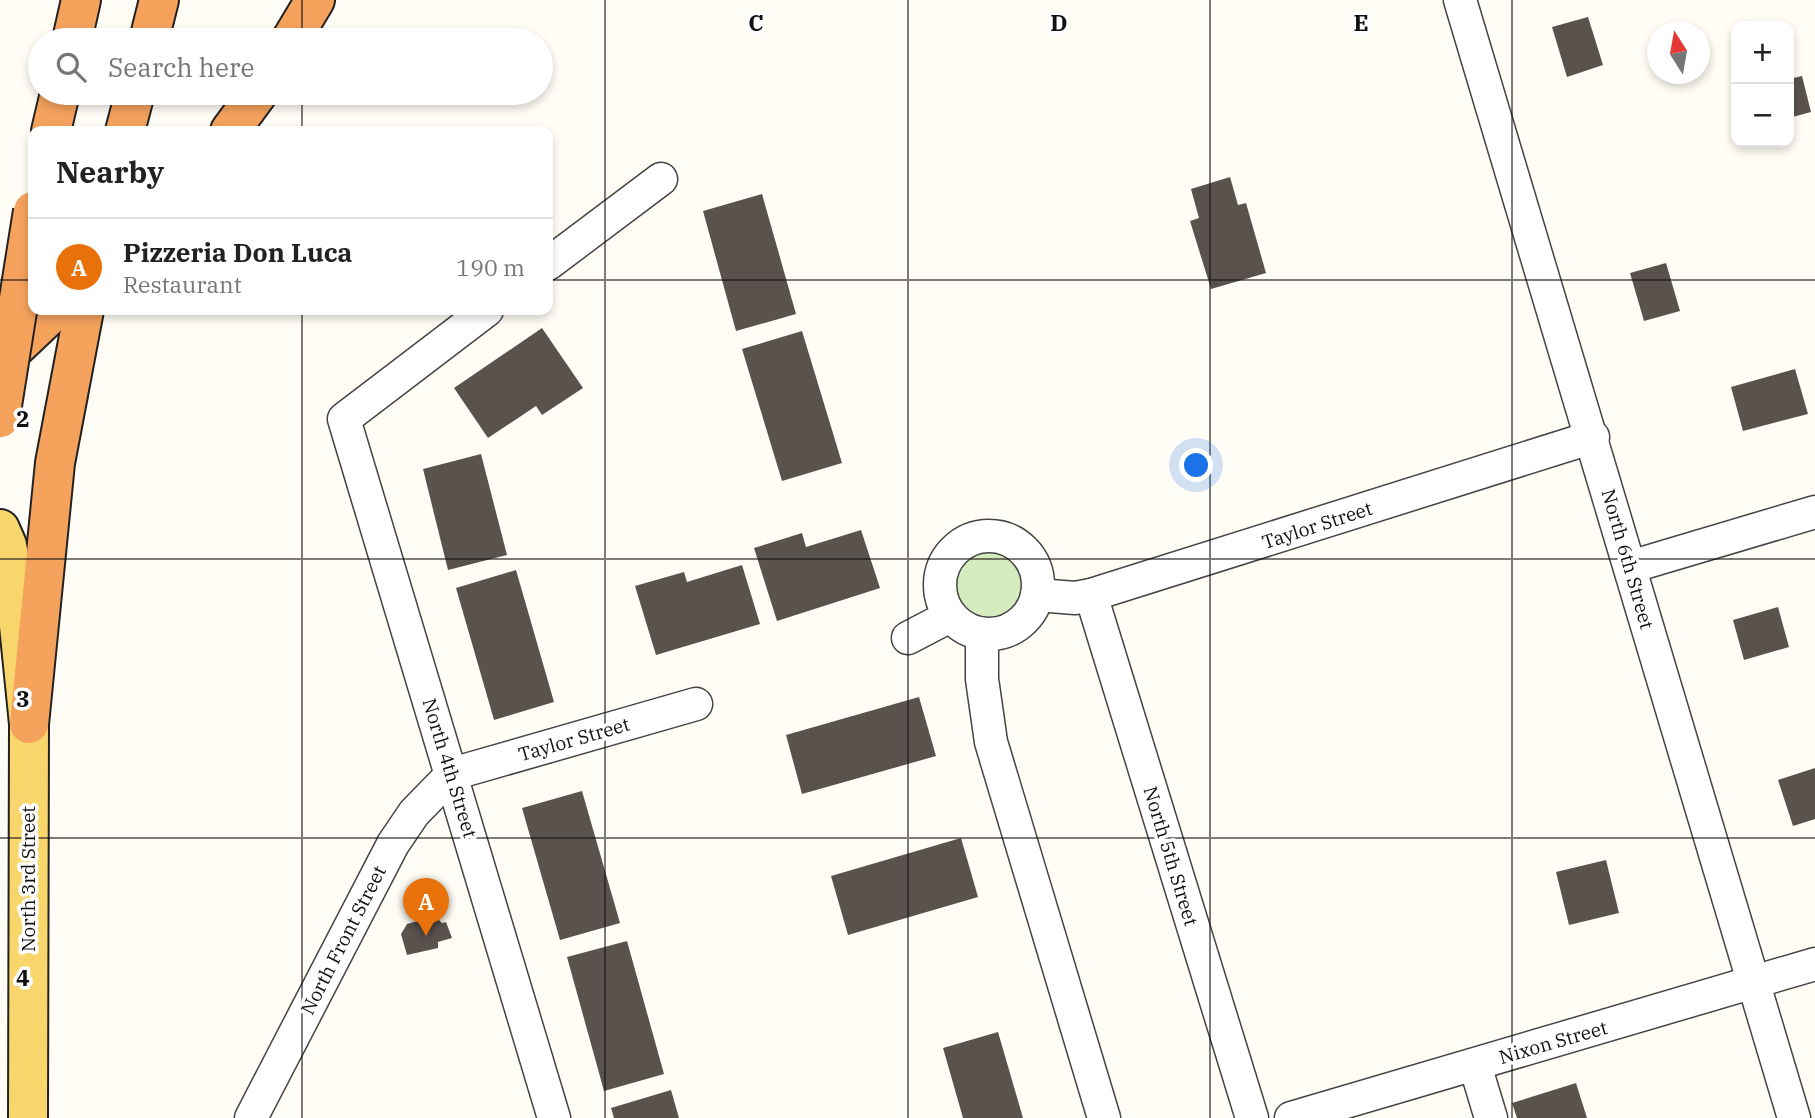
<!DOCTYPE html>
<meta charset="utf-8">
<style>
body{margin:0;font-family:"IBM Plex Serif",serif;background:#f6f6f6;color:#222}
.controls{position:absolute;right:21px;top:21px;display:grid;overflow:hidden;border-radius:14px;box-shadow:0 4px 10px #0003}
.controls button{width:63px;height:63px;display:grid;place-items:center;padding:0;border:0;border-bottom:2px solid #e0e0e0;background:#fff;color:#222;font:35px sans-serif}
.compass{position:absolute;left:1647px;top:21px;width:63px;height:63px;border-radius:50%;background:#fff;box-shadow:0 4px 10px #0003;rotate:349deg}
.you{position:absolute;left:1197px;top:466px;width:24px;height:24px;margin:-18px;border:5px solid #fff;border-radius:50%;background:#1a73e8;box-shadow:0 0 0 10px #1a73e833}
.badge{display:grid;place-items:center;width:46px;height:46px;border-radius:50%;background:#b45309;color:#fff;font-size:23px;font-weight:700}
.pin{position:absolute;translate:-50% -58px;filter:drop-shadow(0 2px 4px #0008)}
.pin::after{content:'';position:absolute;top:37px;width:24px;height:21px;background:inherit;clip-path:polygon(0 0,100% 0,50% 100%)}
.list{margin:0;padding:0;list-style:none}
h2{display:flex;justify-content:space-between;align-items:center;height:91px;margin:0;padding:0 28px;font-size:30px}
h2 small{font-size:23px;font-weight:400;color:#767676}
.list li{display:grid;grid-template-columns:46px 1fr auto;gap:21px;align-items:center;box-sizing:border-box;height:98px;padding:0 28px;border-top:2px solid #e0e0e0}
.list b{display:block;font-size:26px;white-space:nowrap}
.list p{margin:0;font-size:23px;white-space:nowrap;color:#767676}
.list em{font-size:23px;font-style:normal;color:#767676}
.icon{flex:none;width:38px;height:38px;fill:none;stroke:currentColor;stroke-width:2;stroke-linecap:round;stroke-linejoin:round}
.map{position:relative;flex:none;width:1815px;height:1118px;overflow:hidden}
.search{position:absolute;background:#fff;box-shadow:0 4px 10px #0003;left:28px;top:28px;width:525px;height:77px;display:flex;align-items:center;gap:18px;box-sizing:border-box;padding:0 24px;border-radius:38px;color:#767676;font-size:26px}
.panel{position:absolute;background:#fff;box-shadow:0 4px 10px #0003;left:28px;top:126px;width:525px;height:189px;border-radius:14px}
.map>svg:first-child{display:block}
.green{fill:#d5ebbd}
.building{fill:#5a524d}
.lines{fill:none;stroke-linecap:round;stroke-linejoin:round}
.minor-casing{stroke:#444;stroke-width:35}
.major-casing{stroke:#222;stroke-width:42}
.highway-casing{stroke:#222;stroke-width:42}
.minor{stroke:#fff;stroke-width:32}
.major{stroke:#f9d66b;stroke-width:38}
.highway{stroke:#f5a25d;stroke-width:38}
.highway-bridge-casing{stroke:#222;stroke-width:42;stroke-linecap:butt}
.highway-bridge{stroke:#f5a25d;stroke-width:38}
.grid{fill:none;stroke:#111;stroke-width:2;stroke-opacity:0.55}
.labels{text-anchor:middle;stroke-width:7;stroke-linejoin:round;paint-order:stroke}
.street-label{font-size:19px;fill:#111;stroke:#fff}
.grid-label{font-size:23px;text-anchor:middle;font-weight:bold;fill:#111;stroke:#fff;stroke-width:7;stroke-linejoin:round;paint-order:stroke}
</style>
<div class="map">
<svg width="1815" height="1118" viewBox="0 0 1815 1118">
<rect width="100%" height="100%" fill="#fffdf5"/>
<circle class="green" cx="990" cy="584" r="33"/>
<g class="building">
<polygon points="1588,17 1603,65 1567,77 1552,27"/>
<polygon points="1802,76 1811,112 1789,118 1789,79"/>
<polygon points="1230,177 1238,205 1246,203 1266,273 1211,289 1190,221 1199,218 1191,189"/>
<polygon points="762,194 796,314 736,331 703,211"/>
<polygon points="1666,263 1680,311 1644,321 1630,273"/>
<polygon points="542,328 583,388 542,415 536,406 488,438 454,388"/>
<polygon points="802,331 842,463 782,481 742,349"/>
<polygon points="1795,369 1808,414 1743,431 1731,387"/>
<polygon points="481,454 507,555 448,570 423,469"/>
<polygon points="861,530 880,588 777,621 754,548 802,533 806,547"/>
<polygon points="742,565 760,624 656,655 635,586 684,572 687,582"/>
<polygon points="516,570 554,702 494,720 456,588"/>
<polygon points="1778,607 1789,647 1744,660 1733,620"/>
<polygon points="919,697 936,756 802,794 786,735"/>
<polygon points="1815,768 1815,819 1793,826 1778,780"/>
<polygon points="582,791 620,923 560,940 522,808"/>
<polygon points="961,838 978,897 848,935 831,876"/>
<polygon points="1606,860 1619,913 1569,925 1556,872"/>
<polygon points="435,916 442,923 446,922 452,938 438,942 438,948 407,955 401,934 407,924"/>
<polygon points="627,941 664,1074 604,1091 567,957"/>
<polygon points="998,1032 1023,1118 963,1118 943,1048"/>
<polygon points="1576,1083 1587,1118 1517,1118 1512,1103"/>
<polygon points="671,1090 679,1118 614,1118 611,1108"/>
</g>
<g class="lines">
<g class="minor-casing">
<g id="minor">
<polyline points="1460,0 1794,1118"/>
<polyline points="548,264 661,179"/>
<polyline points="487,310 344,419 554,1118"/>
<circle cx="989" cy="585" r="49"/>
<polyline points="1630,567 1815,512"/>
<polyline points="1037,595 1075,598 1091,595 1593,437"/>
<polyline points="1091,595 1252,1118"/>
<polyline points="982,634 982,679 991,742 1104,1118"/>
<polyline points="908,638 950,616"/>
<polyline points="1475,1065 1491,1118"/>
<polyline points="251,1118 393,844 414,813 452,774 696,704"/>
<polyline points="1291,1118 1815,964"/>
</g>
</g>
<g class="major-casing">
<polyline id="major" points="0,529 7,545 16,596 29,724 28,1118"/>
</g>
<g class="highway-casing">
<g id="highway">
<polyline points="72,40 81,0"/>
<polyline points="149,40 159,0"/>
<polyline points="291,40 315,0"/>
<polyline points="51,131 60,93"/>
<polyline points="125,131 135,93"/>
<polyline points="230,131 258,93"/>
<polyline points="0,362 55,310"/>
<polyline points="29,724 55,463 84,310"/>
</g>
</g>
<use href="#minor" class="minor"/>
<use href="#major" class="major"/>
<use href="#highway" class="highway"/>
<g class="highway-bridge-casing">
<polyline id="highway-bridge" points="0,418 33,211"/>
</g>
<use href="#highway-bridge" class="highway-bridge"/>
</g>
<path class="grid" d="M302 0V40M605 0V1118M908 0V1118M1210 0V1118M1512 0V1118M302 93V131M0 280H33M548 280H1815M302 310V1118M0 559H1815M0 838H1815"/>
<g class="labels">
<g class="street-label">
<text transform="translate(1317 525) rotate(-18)" y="7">Taylor Street</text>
<text transform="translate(1628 559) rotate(74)" y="7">North 6th Street</text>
<text transform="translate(574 739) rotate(-16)" y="7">Taylor Street</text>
<text transform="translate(450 768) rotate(73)" y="7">North 4th Street</text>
<text transform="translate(1171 856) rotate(73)" y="7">North 5th Street</text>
<text transform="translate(28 879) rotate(-90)" y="7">North 3rd Street</text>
<text transform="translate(343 940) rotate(-63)" y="7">North Front Street</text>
<text transform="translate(1553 1042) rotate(-16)" y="7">Nixon Street</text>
</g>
</g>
<g class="grid-label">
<text x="756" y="31">C</text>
<text x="1059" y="31">D</text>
<text x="1361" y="31">E</text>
<text x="23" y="427">2</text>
<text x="23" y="707">3</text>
<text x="23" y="986">4</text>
</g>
</svg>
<div class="controls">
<button>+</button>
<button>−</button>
</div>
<svg class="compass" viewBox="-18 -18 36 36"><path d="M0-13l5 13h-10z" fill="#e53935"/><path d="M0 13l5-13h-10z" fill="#767676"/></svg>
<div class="you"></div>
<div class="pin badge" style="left:426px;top:936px;background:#e8710a">A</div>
<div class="search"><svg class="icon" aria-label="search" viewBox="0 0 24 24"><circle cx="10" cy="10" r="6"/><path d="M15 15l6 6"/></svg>Search here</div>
<section class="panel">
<h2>Nearby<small></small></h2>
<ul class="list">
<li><span class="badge" style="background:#e8710a">A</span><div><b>Pizzeria Don Luca</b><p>Restaurant</p></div><em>190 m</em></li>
</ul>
</section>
</div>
